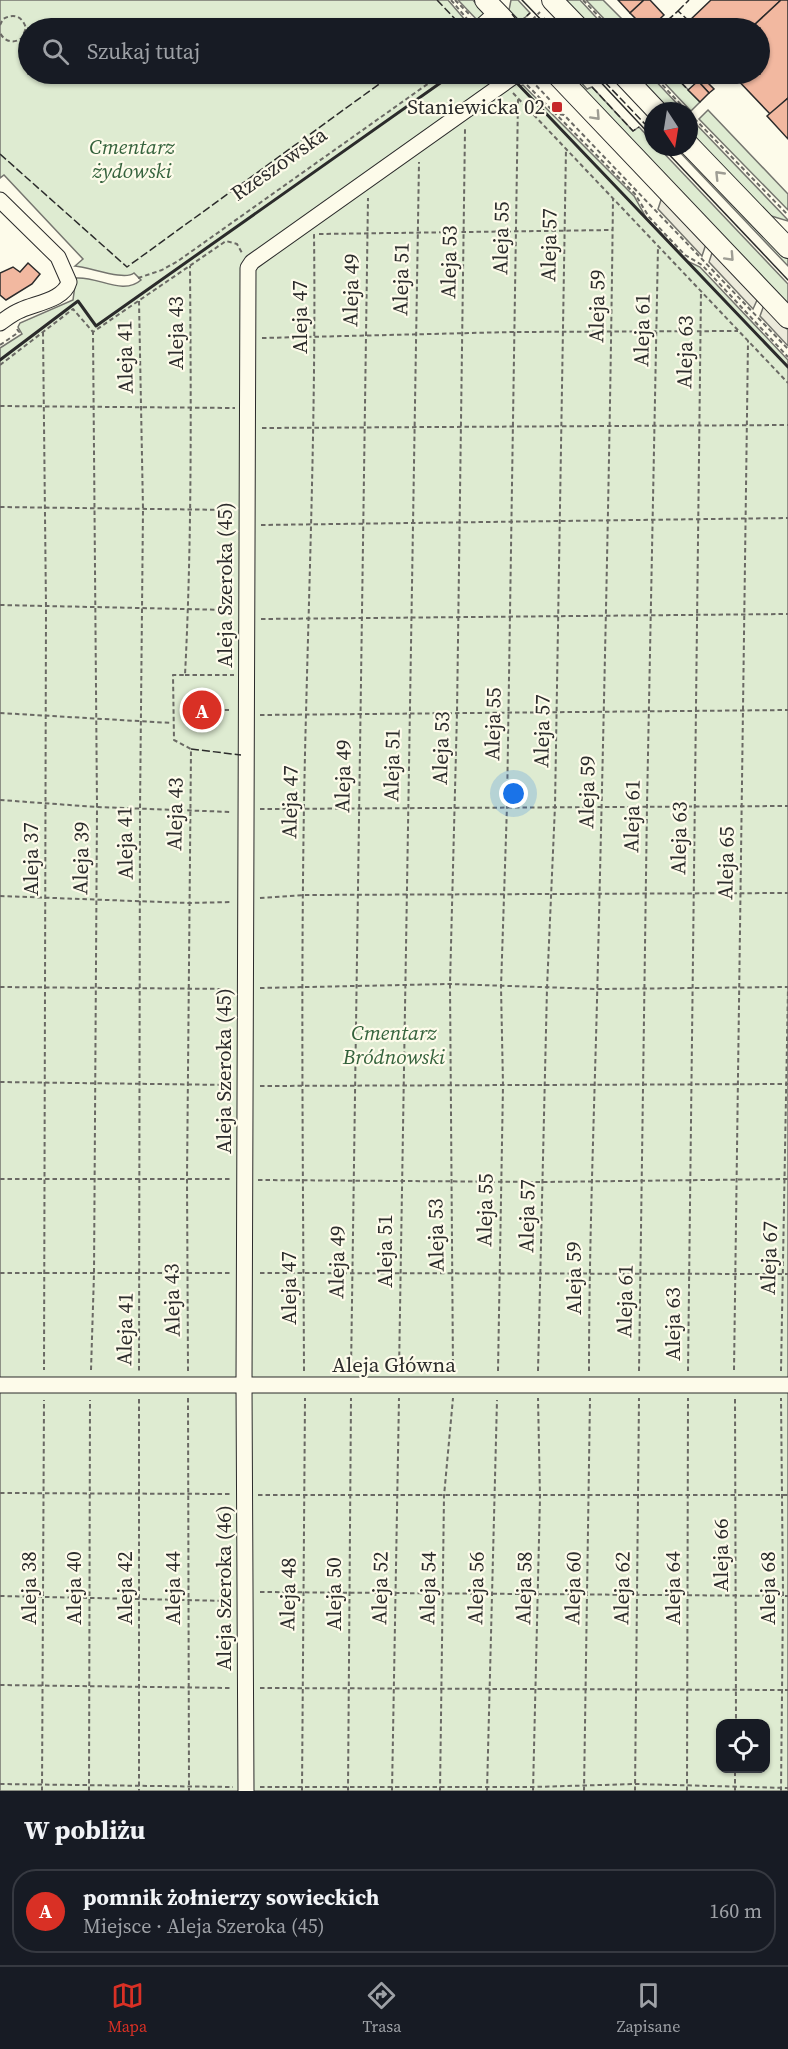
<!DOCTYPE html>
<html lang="pl">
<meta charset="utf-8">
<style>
body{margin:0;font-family:"Source Serif 4",serif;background:#20242c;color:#f1f3f6}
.controls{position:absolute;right:18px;bottom:18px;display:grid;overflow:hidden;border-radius:12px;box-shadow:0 2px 4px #0004}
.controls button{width:54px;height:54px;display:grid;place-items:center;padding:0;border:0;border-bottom:2px solid #363941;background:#171b24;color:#f1f3f6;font:30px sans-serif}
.compass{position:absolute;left:644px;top:102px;width:54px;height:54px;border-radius:50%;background:#171b24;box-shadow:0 2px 4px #0004;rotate:168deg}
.you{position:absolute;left:514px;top:794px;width:21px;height:21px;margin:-15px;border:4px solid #fff;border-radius:50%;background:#1a73e8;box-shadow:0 0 0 9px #1a73e833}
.badge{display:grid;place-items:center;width:39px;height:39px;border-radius:50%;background:#d93025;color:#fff;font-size:20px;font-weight:700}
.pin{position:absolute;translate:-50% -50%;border:3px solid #fff;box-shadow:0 2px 6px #0006}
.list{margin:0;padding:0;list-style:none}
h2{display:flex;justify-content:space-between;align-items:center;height:78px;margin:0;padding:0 24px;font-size:26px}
h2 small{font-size:20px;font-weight:400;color:#9ea1a6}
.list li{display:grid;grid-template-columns:39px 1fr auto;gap:18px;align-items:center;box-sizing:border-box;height:84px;margin:0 12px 12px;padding:0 12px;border:2px solid #363941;border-radius:24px}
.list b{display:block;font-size:22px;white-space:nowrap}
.list p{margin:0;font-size:20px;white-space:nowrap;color:#9ea1a6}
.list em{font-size:20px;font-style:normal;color:#9ea1a6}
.icon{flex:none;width:33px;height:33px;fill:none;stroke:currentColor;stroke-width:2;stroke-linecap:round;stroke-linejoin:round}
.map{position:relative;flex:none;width:788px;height:1791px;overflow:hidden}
.search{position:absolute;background:#171b24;box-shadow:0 2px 4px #0004;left:18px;right:18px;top:18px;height:66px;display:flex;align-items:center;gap:15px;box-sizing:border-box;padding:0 21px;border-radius:33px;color:#9ea1a6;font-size:22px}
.sheet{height:174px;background:#171b24}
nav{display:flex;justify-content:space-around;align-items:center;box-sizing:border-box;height:84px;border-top:2px solid #363941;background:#171b24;font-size:16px;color:#9ea1a6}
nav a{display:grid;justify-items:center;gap:3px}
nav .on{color:#d93025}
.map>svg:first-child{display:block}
.green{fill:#deebd1;stroke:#74746e;stroke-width:1.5;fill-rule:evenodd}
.parking{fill:#eceadb;stroke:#74746e;stroke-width:1.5}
.building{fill:#f2b8a0;stroke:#2b2b2b;stroke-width:1.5}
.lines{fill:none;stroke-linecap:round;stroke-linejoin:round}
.minor-casing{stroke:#2b2b2b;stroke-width:17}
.major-casing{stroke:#2b2b2b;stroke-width:22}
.path{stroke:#6a6964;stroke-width:2;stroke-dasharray:4.5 3;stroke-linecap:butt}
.minor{stroke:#fdfbea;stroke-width:15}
.major{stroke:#fdfbea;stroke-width:20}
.tram{stroke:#2b2b2b;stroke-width:1.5}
.fence{stroke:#2b2b2b;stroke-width:1.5;stroke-dasharray:8 3;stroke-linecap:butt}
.wall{stroke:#2b2b2b;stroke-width:3}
.oneway{stroke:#9e9d94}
.poi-dot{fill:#c62828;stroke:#fdfbea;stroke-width:2}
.labels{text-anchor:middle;stroke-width:4.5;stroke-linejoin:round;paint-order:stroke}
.poi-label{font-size:21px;fill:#2b2b2b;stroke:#fdfbea;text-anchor:end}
.park-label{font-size:21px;font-style:italic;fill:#34623c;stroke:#fdfbea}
.street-label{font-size:21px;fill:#2b2b2b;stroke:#fdfbea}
</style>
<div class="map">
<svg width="788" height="1791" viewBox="0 0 788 1791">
<rect width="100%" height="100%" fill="#fdfbea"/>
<g class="green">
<path d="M0 0H448L472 28H28V74H508L520 86 523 85 634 196 647 219 687 261 700 267 788 360V1791H0V348L22 334 18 327 20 323 73 300 76 278C98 276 123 296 141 280L134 273C124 281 90 267 75 266L83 259 4 175 0 178ZM720 1724H766V1768H720Z"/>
<polygon points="458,0 473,0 485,15 479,22"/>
<polygon points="511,0 518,0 530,13 519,23 509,10"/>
<polygon points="564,0 580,0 606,28 591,28"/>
<polygon points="586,0 603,0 631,28 613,28"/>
<polygon points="568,74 579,74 581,76 578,79 587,89 592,87 633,131 639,127 653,142 653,147 658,147 788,284 788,306"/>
<polygon points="634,74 649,74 684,111 670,111"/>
<polygon points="656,74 673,74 700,102 691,111"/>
<polygon points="708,110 788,194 788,210 699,119"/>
<polygon points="696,124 788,220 788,221 768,215 697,140 694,134"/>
<polygon points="675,147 682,147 788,259 788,266"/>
</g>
<g class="parking">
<polygon points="662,197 706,244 702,256 658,209"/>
<polygon points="713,250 758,298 753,309 709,262"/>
<polygon points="764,305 788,330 788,346 760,316"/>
</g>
<g class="building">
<polygon points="618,0 644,0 630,13"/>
<polygon points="644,0 650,0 664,15 650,28 645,28 630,13"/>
<polygon points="711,0 781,0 751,28 696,28 689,21"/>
<polygon points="781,0 788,0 788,98 771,115 732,74 760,74 760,28 751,28"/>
<polygon points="702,77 714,89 709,93 698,81"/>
<polygon points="698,81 709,93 700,102 688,90"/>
<polygon points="788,98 788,139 767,116"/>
<polygon points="28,263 40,274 32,284 6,300 0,295 0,273 13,267 20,272"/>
</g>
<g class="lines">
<g class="minor-casing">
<g id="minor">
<polyline points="479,28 497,12"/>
<path d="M0 200 58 257 69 282C64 300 36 303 21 310 13 313 7 318 0 323"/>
<polyline points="0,1385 788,1385"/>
<polyline points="246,1791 244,1385 248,268 252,262 517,74"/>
</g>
</g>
<g class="major-casing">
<g id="major">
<polyline points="485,0 512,28"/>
<polyline points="552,0 579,28"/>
<polyline points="556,74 788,318"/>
<polyline points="622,74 657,111"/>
<polyline points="689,145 788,248"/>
</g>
</g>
<g class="path">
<polyline points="451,0 468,20"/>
<polyline points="455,0 471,16"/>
<polyline points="583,0 610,28"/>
<path d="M0 25 3 19C14 13 22 16 26 28L22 38C14 44 5 42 0 33"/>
<polyline points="527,25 540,12"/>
<polyline points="652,74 687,111"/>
<polyline points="531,80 549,99 559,114 564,115 788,349"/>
<polyline points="527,85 635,194 649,217 685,255 702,265 788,357"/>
<polyline points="513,93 788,383"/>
<polyline points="689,113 788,215"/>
<polyline points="319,234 613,230"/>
<polyline points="138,278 162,270 178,261 429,83 438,74"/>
<polyline points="139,301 143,509 140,809 139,1372"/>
<polyline points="43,332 46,607 44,1370"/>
<polyline points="262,338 513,332 738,331"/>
<polyline points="0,345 19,332 17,329"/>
<polyline points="0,365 73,309 93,332 226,241 237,244 242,253"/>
<polyline points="0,406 235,408"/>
<polyline points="262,428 788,425"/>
<polyline points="0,507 232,510"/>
<polyline points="261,525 788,518"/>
<polyline points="0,605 231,610"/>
<polyline points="261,619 788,614"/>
<polyline points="185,675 234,675"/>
<polyline points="202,710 232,710"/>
<polyline points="0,713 172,723"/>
<polyline points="260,715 788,710"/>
<polyline points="0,800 97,807 231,812"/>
<polyline points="260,809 788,806"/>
<polyline points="0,896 188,903 231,902"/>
<polyline points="260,898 304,895 788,893"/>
<polyline points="0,987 230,989"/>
<polyline points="260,988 450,984 598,989 788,987"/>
<polyline points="0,1082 230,1085"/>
<polyline points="260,1086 788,1084"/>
<polyline points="0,1179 231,1179"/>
<polyline points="258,1180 543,1182 788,1179"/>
<polyline points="0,1273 230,1273"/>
<polyline points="260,1273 788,1274"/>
<polyline points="91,1370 94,1274 97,807 93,332"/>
<polyline points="734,1370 748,341"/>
<path d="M188 1371 187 1179 191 749 174 740 173 675H185C192 539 191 403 190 266"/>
<path d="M304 1371C303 1152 300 933 306 714 310 554 316 394 314 234"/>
<polyline points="351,1371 368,198"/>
<polyline points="399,1371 419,162"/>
<polyline points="453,1371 450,984 457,713 465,129"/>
<polyline points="498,1371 503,1085 501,987 507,806 518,99"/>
<polyline points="538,1371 547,988 555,806 566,148"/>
<path d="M589 1371C589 1233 595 1096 598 959 604 705 610 452 613 198"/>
<polyline points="639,1371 647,805 658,246"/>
<polyline points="688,1371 701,291"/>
<polyline points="781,1371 788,987"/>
<polyline points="188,1398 189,1791"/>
<polyline points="139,1399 139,1791"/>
<polyline points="735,1399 736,1724"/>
<polyline points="0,1493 231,1494"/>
<polyline points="258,1495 788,1495"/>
<polyline points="260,1592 788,1596"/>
<polyline points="0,1596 231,1601"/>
<polyline points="0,1685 230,1688"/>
<polyline points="260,1688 788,1690"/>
<polyline points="0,1784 233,1787"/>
<polyline points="260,1787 533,1787 635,1784 788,1788"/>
<polyline points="42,1791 44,1400"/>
<polyline points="89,1791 90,1400"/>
<polyline points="302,1791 305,1398"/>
<polyline points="348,1791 351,1398"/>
<polyline points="392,1791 399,1398"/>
<polyline points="440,1791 444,1496 453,1398"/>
<polyline points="487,1791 497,1400"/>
<polyline points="533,1791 540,1497 538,1398"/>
<polyline points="584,1791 590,1398"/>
<polyline points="635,1791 639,1398"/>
<polyline points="687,1791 688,1398"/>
<polyline points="735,1791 735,1768"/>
<polyline points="781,1791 783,1596 781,1398"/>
</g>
<use href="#minor" class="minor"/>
<use href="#major" class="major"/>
<g class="tram">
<polyline points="522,0 549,28"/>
<polyline points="593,74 653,138"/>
<polyline points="662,147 788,280"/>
</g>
<g class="fence">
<polyline points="437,0 458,22 449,28"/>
<polyline points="678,11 689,0"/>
<polyline points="512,14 519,23 530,13"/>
<polyline points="544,18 554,28"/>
<polyline points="659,28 678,11 689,21"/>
<polyline points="579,74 581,76"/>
<polyline points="597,74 645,124"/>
<polyline points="673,74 688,90"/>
<polyline points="592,87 633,131 639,127"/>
<polyline points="650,113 652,115 649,118 653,122"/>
<polyline points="677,147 683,153"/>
<polyline points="0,154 127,267 393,74"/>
<polyline points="191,749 241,755"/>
</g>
<g class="wall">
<polyline points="514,80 788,367"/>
<polyline points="0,360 78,301 96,326 453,74"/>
</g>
</g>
<defs><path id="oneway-chevron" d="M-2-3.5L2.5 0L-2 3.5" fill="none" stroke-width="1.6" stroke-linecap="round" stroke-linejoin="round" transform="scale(1.5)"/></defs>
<g class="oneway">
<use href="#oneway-chevron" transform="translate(596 116) rotate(47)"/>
<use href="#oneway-chevron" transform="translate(719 175) rotate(-134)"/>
<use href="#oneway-chevron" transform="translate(730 257) rotate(47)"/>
</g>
<rect class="poi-dot" x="551" y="101" width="12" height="12" rx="3"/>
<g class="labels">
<g class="poi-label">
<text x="545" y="114">Staniewicka 02</text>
</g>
<g class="park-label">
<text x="132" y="154">Cmentarz<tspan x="132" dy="24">żydowski</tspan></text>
<text x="394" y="1040">Cmentarz<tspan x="394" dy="24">Bródnowski</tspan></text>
</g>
<g class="street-label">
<text transform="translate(279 164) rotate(-35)" y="7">Rzeszowska</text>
<text transform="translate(501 238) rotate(-89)" y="7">Aleja 55</text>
<text transform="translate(549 245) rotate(-89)" y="7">Aleja 57</text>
<text transform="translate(449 262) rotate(-89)" y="7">Aleja 53</text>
<text transform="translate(401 279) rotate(-89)" y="7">Aleja 51</text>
<text transform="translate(351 290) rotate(-89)" y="7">Aleja 49</text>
<text transform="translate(597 306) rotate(-89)" y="7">Aleja 59</text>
<text transform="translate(300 317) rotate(-90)" y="7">Aleja 47</text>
<text transform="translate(642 330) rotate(-89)" y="7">Aleja 61</text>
<text transform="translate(176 333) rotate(-90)" y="7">Aleja 43</text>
<text transform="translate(685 352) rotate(-89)" y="7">Aleja 63</text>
<text transform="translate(125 357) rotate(-91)" y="7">Aleja 41</text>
<text transform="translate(225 585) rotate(-90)" y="7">Aleja Szeroka (45)</text>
<text transform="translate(493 724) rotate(-89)" y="7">Aleja 55</text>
<text transform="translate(542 731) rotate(-89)" y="7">Aleja 57</text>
<text transform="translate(441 748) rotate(-88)" y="7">Aleja 53</text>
<text transform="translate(392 765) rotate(-89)" y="7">Aleja 51</text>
<text transform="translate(343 776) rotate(-89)" y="7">Aleja 49</text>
<text transform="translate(587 792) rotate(-89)" y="7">Aleja 59</text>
<text transform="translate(290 802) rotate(-89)" y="7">Aleja 47</text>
<text transform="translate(175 814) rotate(-89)" y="7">Aleja 43</text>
<text transform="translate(632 816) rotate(-89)" y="7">Aleja 61</text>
<text transform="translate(679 838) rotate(-89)" y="7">Aleja 63</text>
<text transform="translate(125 843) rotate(-91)" y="7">Aleja 41</text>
<text transform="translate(81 858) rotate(-89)" y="7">Aleja 39</text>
<text transform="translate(31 859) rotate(-90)" y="7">Aleja 37</text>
<text transform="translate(726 863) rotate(-89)" y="7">Aleja 65</text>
<text transform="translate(224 1071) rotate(-90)" y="7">Aleja Szeroka (45)</text>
<text transform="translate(485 1210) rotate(-89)" y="7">Aleja 55</text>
<text transform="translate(527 1216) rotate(-89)" y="7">Aleja 57</text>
<text transform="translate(436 1235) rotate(-91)" y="7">Aleja 53</text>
<text transform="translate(385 1251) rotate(-90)" y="7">Aleja 51</text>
<text transform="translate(769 1258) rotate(-88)" y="7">Aleja 67</text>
<text transform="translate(337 1262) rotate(-89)" y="7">Aleja 49</text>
<text transform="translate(574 1278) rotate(-90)" y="7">Aleja 59</text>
<text transform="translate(289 1288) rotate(-90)" y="7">Aleja 47</text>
<text transform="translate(172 1300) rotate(-91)" y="7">Aleja 43</text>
<text transform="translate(625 1301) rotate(-89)" y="7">Aleja 61</text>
<text transform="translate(673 1324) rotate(-90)" y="7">Aleja 63</text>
<text transform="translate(125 1329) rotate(-89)" y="7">Aleja 41</text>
<text x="394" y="1372">Aleja Główna</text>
<text transform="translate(721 1555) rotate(-90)" y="7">Aleja 66</text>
<text transform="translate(29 1588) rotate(-90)" y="7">Aleja 38</text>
<text transform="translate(74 1588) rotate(-90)" y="7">Aleja 40</text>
<text transform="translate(125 1588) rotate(-90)" y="7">Aleja 42</text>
<text transform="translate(173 1588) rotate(-90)" y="7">Aleja 44</text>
<text transform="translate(224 1588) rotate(-90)" y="7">Aleja Szeroka (46)</text>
<text transform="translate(380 1588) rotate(-89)" y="7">Aleja 52</text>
<text transform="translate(428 1588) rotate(-89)" y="7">Aleja 54</text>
<text transform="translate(476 1588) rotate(-89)" y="7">Aleja 56</text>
<text transform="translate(524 1588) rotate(-89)" y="7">Aleja 58</text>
<text transform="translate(573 1588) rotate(-89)" y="7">Aleja 60</text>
<text transform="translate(622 1588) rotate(-89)" y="7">Aleja 62</text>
<text transform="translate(673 1588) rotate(-90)" y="7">Aleja 64</text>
<text transform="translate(768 1588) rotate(-90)" y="7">Aleja 68</text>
<text transform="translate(288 1594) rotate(-89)" y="7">Aleja 48</text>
<text transform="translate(334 1594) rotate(-90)" y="7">Aleja 50</text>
</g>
</g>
</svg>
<div class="controls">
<button><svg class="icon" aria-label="locate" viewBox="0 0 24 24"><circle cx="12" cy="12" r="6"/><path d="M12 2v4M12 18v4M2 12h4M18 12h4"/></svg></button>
</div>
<svg class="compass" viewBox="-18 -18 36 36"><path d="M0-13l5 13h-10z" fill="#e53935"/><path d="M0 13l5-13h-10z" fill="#9ea1a6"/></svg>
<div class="you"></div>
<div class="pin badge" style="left:202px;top:710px">A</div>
<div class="search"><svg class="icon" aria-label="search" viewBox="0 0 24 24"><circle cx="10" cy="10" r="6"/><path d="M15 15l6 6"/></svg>Szukaj tutaj</div>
</div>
<section class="sheet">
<h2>W pobliżu<small></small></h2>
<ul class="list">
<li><span class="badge">A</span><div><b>pomnik żołnierzy sowieckich</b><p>Miejsce · Aleja Szeroka (45)</p></div><em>160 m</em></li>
</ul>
</section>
<nav>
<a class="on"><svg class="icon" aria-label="map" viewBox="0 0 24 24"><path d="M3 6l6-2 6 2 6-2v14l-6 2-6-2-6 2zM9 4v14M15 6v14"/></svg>Mapa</a>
<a><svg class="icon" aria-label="directions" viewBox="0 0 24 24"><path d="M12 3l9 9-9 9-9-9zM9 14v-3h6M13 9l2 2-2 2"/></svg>Trasa</a>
<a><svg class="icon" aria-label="saved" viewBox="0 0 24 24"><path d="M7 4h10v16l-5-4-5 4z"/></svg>Zapisane</a>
</nav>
